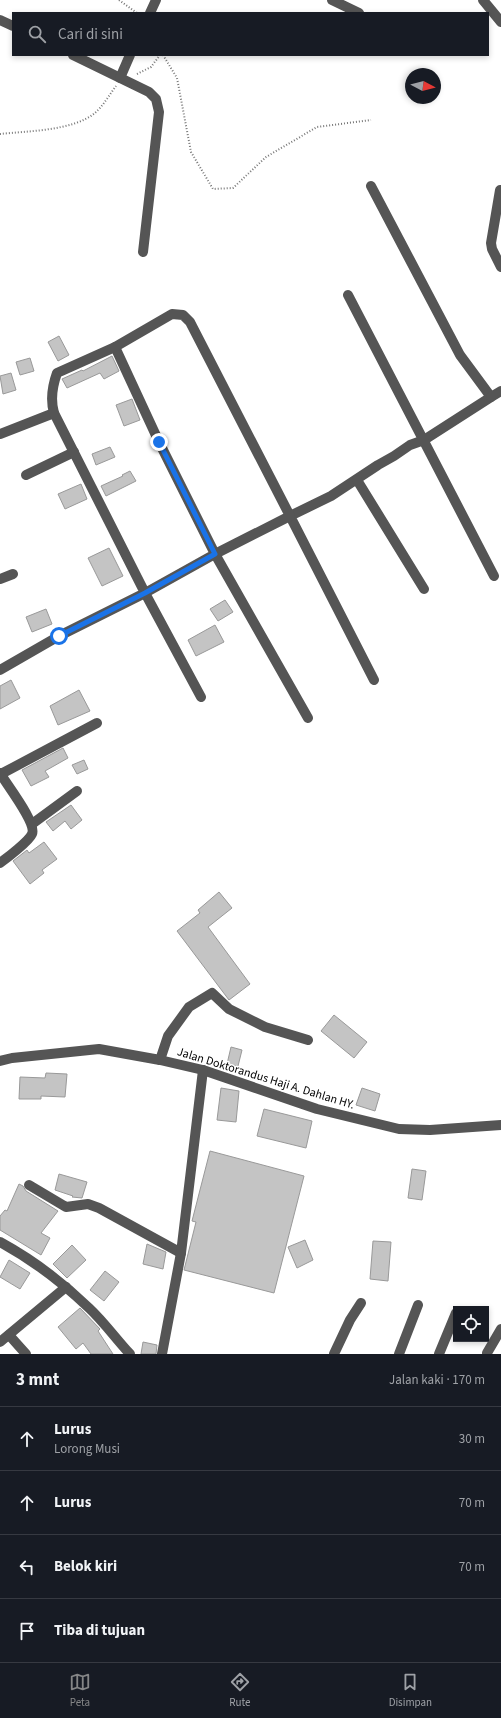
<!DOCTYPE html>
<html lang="id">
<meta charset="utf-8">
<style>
body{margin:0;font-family:"Source Sans 3",sans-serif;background:#20242c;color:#f1f3f6}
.controls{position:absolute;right:12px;bottom:12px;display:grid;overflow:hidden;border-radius:0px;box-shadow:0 2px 6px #0003}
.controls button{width:36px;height:36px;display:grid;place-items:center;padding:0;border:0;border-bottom:1px solid #363941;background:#171b24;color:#f1f3f6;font:20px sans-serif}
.compass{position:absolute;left:405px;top:68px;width:36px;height:36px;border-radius:50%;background:#171b24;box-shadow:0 2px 6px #0003;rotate:97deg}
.stop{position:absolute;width:12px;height:12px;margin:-9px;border:3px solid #1a73e8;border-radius:50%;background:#fff}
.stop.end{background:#1a73e8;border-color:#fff;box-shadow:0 1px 4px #0008}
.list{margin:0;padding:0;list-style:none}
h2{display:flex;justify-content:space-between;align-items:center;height:52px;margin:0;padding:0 16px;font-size:17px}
h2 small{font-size:13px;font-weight:400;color:#9ea1a6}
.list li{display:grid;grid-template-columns:26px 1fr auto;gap:12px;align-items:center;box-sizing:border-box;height:64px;padding:0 16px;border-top:1px solid #363941}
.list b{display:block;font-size:15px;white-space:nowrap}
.list p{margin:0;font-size:13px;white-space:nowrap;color:#9ea1a6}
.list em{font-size:13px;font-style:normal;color:#9ea1a6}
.icon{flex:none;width:22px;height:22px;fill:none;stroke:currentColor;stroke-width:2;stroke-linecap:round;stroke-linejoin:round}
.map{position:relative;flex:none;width:501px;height:1354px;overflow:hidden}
.search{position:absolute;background:#171b24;box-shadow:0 2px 6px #0003;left:12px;right:12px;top:12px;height:44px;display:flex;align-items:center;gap:10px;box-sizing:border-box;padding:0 14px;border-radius:0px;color:#9ea1a6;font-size:15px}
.sheet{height:308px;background:#171b24}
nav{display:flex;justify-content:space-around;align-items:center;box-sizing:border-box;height:56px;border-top:1px solid #363941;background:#171b24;font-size:11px;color:#9ea1a6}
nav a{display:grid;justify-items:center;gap:2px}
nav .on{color:#858687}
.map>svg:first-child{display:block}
.building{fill:#c4c4c4;stroke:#999}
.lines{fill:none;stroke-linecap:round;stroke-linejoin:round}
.path{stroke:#777;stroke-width:2;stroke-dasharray:1 2;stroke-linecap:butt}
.minor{stroke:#555;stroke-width:10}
.route{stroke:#1a73e8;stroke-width:5}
.labels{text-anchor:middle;stroke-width:3;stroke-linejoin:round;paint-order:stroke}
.street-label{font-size:12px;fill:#000;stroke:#fff}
</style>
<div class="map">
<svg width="501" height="1354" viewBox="0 0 501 1354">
<rect width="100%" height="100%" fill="#fff"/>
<g class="building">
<polygon points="59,336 69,355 58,361 48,342"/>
<polygon points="112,356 119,371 104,379 100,373 67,388 62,379 82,370 83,371"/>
<polygon points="30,358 34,371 20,375 16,362"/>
<polygon points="11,373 16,390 3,394 0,376"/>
<polygon points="132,399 140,420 124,426 116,405"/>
<polygon points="110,447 115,457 96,465 92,454"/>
<polygon points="130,471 136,481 106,496 101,486 123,476 122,475"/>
<polygon points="81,484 87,499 65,509 58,494"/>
<polygon points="109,548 123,576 102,586 88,558"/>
<polygon points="225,600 233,612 218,621 210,609"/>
<polygon points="46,609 52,624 32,632 26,617"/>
<polygon points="215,625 224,642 196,656 188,640"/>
<polygon points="11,680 20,698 0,709 0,686"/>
<polygon points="79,690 90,711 58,725 50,706"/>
<polygon points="63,748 68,758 45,771 49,777 31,786 22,770"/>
<polygon points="84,760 88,769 77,774 72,765"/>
<polygon points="71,805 82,820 71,829 65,821 53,831 46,822"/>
<polygon points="44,842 57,859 42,870 44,873 30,884 13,861 27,850 29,853"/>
<polygon points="219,892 232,908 208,927 250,984 229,1000 177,931 200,913 198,910"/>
<polygon points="334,1015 367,1042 354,1058 321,1031"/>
<polygon points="231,1047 242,1050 238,1066 227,1064"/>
<polygon points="46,1073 67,1074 65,1097 41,1096 41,1099 19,1099 20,1077 45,1078"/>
<polygon points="221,1088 239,1091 236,1122 217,1120"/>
<polygon points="362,1088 380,1094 375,1111 356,1105"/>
<polygon points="264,1109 312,1121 306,1148 257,1136"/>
<polygon points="210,1151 304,1176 274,1293 184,1270 196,1222 192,1221"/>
<polygon points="412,1169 426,1171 422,1200 408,1198"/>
<polygon points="59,1174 87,1182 82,1198 72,1197 73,1196 55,1190"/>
<polygon points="19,1184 23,1186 26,1191 58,1211 41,1233 50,1238 41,1255 0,1230 0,1216 5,1210 7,1211"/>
<polygon points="305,1240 313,1260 297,1268 288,1247"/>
<polygon points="373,1241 391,1242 388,1281 370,1279"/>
<polygon points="147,1244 166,1252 163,1269 143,1264"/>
<polygon points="72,1245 86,1260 67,1278 53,1264"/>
<polygon points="9,1260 30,1273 20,1289 0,1277"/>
<polygon points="105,1271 119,1282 104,1301 90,1290"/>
<polygon points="80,1308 100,1329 98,1331 113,1354 91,1354 83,1343 76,1349 58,1327"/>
<polygon points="143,1342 157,1345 156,1354 141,1354"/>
</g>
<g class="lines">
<g class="path">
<polyline points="119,0 137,13"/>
<polyline points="163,55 177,78 191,152 213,189 233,188 266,157 317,127 371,120"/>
<polyline points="137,74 151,67 160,55"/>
<path d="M0 134C27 131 73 131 95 113 103 106 110 94 116 86"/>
</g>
<g class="minor">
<polyline points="332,0 359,13"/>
<polyline points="483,0 501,22"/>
<polyline points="150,13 156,0"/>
<polyline points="0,20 13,26"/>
<polyline points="73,55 149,92 156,99 159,112 143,252"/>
<polyline points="120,78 130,55"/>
<polyline points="371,186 460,355 491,397 424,440 410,445 394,456 378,465 331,496 290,516 374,680"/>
<polyline points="500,190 491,243 492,249 501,267"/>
<polyline points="348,295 494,576"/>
<polyline points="115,347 159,442 215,554 145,593 201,697"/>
<polyline points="491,397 501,391"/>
<polyline points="0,434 54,413"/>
<polyline points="26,475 74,452"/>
<polyline points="357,480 424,589"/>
<polyline points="0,579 13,574"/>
<path d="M0 670 59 636 145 593 54 413C50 399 52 387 57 373L115 347 172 314 183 315 190 322 290 516 215 554 308 718"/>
<path d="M0 773C7 785 37 823 32 834 29 841 7 858 0 863"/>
<polyline points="1,774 97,723"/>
<polyline points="32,824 77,791"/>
<polyline points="160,1060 168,1036 189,1007 212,993 229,1009 265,1027 308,1040"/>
<polyline points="0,1061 12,1058 99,1049 160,1060 203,1070 317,1109 399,1129 430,1130 501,1125"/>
<polyline points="29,1185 66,1207 88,1204 99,1208 181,1253"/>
<path d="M0 1242C33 1260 62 1282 89 1308 104 1322 116 1339 130 1354"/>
<polyline points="9,1335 26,1354"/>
<polyline points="0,1342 66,1287"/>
<polyline points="487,1353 501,1329"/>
<polyline points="162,1354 181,1253 203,1070"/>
<polyline points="334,1354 350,1320 361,1303"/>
<polyline points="399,1354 418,1305"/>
<polyline points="439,1354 456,1313"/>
</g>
</g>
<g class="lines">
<polyline class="route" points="59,636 145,593 215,554 159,442"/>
</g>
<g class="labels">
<g class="street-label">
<text transform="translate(266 1078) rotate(17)" y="4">Jalan Doktorandus Haji A. Dahlan HY.</text>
</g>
</g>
</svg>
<div class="controls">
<button><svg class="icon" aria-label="locate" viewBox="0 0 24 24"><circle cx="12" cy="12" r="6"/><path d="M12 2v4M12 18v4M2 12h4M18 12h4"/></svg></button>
</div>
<svg class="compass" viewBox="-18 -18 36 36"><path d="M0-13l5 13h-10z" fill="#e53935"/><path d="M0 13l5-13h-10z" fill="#9ea1a6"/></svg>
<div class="stop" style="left:59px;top:636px"></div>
<div class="stop end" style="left:159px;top:442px"></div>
<div class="search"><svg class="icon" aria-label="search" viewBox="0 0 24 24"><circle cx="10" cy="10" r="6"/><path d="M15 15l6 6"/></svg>Cari di sini</div>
</div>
<section class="sheet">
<h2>3 mnt<small>Jalan kaki · 170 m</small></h2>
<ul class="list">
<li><svg class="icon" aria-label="ahead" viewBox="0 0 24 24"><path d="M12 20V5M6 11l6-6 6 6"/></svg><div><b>Lurus</b><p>Lorong Musi</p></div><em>30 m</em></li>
<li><svg class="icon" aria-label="ahead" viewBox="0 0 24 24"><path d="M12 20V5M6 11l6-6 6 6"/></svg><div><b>Lurus</b></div><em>70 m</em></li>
<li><svg class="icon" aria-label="left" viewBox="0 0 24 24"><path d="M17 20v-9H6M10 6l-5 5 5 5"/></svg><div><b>Belok kiri</b></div><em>70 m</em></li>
<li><svg class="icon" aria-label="arrive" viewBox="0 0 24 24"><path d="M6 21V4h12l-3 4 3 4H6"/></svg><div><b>Tiba di tujuan</b></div></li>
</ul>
</section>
<nav>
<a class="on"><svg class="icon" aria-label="map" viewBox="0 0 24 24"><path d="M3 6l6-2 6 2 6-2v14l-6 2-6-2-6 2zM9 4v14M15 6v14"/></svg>Peta</a>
<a><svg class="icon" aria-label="directions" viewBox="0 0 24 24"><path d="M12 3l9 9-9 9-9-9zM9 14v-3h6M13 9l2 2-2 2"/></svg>Rute</a>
<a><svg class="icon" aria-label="saved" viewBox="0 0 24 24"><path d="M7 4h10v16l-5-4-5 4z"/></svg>Disimpan</a>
</nav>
